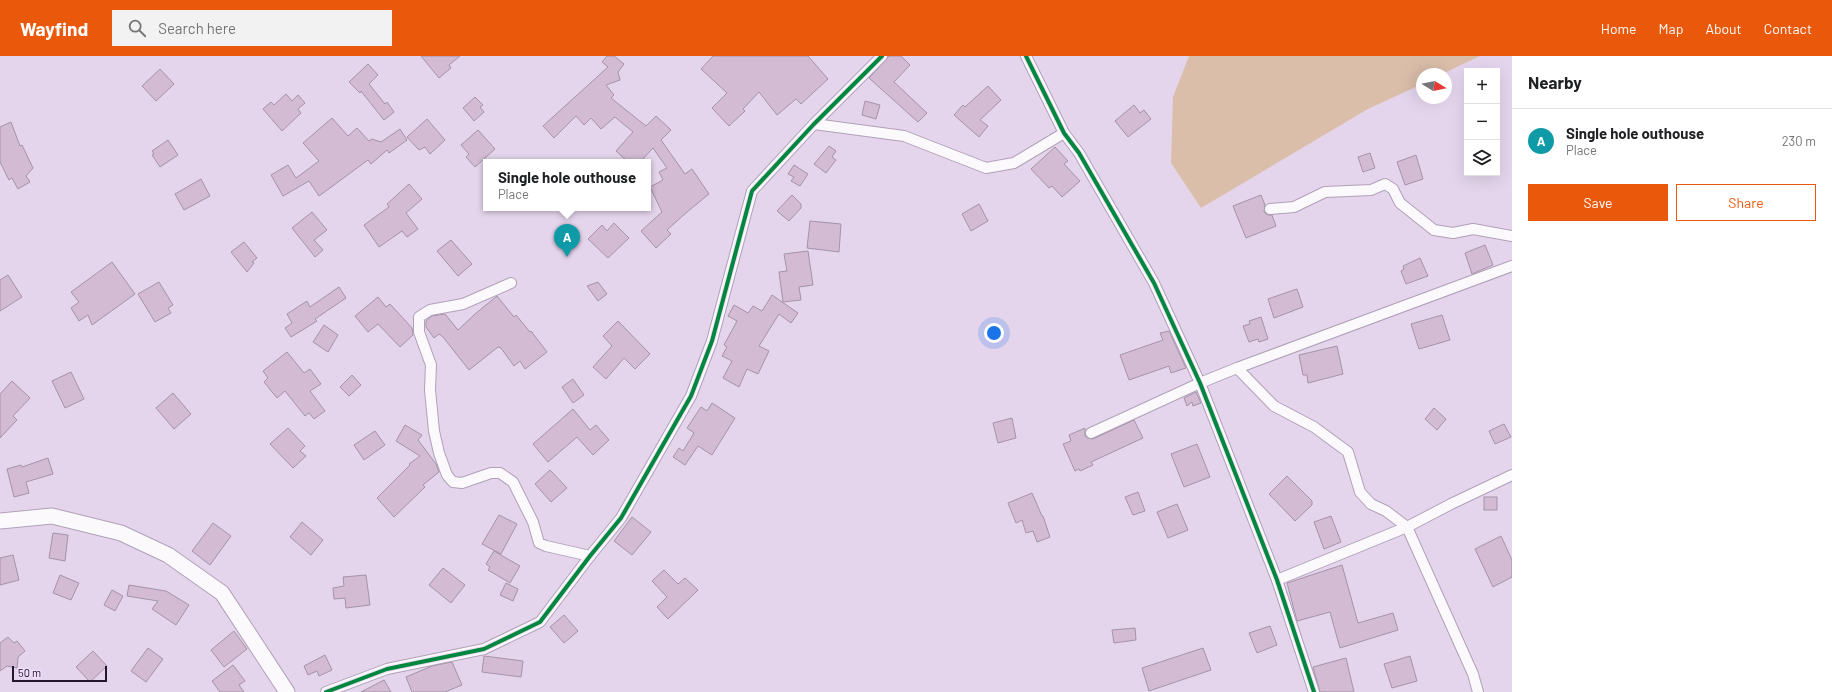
<!DOCTYPE html>
<meta charset="utf-8">
<style>
body{margin:0;font-family:Barlow,sans-serif;background:#f2f2f2;color:#202124}
.controls{position:absolute;right:12px;top:12px;display:grid;overflow:hidden;border-radius:0px;box-shadow:0 4px 16px #0002}
.controls button{width:36px;height:36px;display:grid;place-items:center;padding:0;border:0;border-bottom:1px solid #e0e0e0;background:#fff;color:#202124;font:20px sans-serif}
.compass{position:absolute;left:1416px;top:12px;width:36px;height:36px;border-radius:50%;background:#fff;box-shadow:0 4px 16px #0002;rotate:100deg}
.scale{position:absolute;left:12px;bottom:10px;width:95px;box-sizing:border-box;padding-left:4px;border:2px solid #26152e;border-top:0;font-size:11px;line-height:14px;white-space:nowrap;color:#26152e;-webkit-text-stroke:3px #efddf9;paint-order:stroke}
.you{position:absolute;left:994px;top:277px;width:14px;height:14px;margin:-10px;border:3px solid #fff;border-radius:50%;background:#1a73e8;box-shadow:0 0 0 6px #1a73e833}
.badge{display:grid;place-items:center;width:26px;height:26px;border-radius:50%;background:#ea580c;color:#fff;font-size:13px;font-weight:700}
.pin{position:absolute;translate:-50% -33px;filter:drop-shadow(0 1px 2px #0008)}
.pin::after{content:'';position:absolute;top:21px;width:14px;height:12px;background:inherit;clip-path:polygon(0 0,100% 0,50% 100%)}
.popup{position:absolute;left:483px;top:103px;width:168px;height:52px;box-sizing:border-box;display:grid;place-content:center;border-radius:0px;background:#fff;filter:drop-shadow(0 1px 3px #0005);font-size:13px;white-space:nowrap;color:#757577}
.popup b{font-size:15px;color:#202124}
.popup::after{content:'';position:absolute;left:50%;top:100%;margin-left:-8px;border:8px solid transparent;border-top-color:#fff}
.list{margin:0;padding:0;list-style:none}
h2{display:flex;justify-content:space-between;align-items:center;height:52px;margin:0;padding:0 16px;font-size:17px}
h2 small{font-size:13px;font-weight:400;color:#757577}
.list li{display:grid;grid-template-columns:26px 1fr auto;gap:12px;align-items:center;box-sizing:border-box;height:64px;padding:0 16px;border-top:1px solid #e0e0e0}
.list b{display:block;font-size:15px;white-space:nowrap}
.list p{margin:0;font-size:13px;white-space:nowrap;color:#757577}
.list em{font-size:13px;font-style:normal;color:#757577}
.actions{display:flex;gap:8px;padding:12px 16px}
.actions a{flex:1;padding:9px 0;border:1px solid #ea580c;border-radius:0px;text-align:center;font-size:14px;color:#ea580c}
.actions .main{background:#ea580c;color:#fff}
.icon{flex:none;width:22px;height:22px;fill:none;stroke:currentColor;stroke-width:2;stroke-linecap:round;stroke-linejoin:round}
.map{position:relative;flex:none;width:1512px;height:636px;overflow:hidden}
header{display:flex;align-items:center;gap:24px;box-sizing:border-box;height:56px;padding:0 20px;background:#ea580c;color:#fff}
header strong{font-size:19px}
nav{display:flex;gap:22px;margin-inline-start:auto;font-size:14px}
.search{width:280px;height:36px;background:#f2f2f2;display:flex;align-items:center;gap:10px;box-sizing:border-box;padding:0 14px;border-radius:0px;color:#757577;font-size:15px}
main{display:flex}
aside{flex:1;background:#fff}
.map>svg:first-child{display:block}
.green{fill:#dbbeaa}
.building{fill:#d2bbd3;stroke:#a593a7}
.lines{fill:none;stroke-linecap:round;stroke-linejoin:round}
.minor-casing{stroke:#b0a1b8;stroke-width:12}
.secondary-casing{stroke:#b0a1b8;stroke-width:17}
.minor{stroke:#fbf9fc;stroke-width:10}
.secondary{stroke:#fbf9fc;stroke-width:15}
.cycleway-casing{stroke:#efddf9;stroke-width:6}
.cycleway{stroke:#00873e;stroke-width:4}
</style>
<header>
<strong>Wayfind</strong>
<div class="search"><svg class="icon" aria-label="search" viewBox="0 0 24 24"><circle cx="10" cy="10" r="6"/><path d="M15 15l6 6"/></svg>Search here</div>
<nav><a>Home</a><a>Map</a><a>About</a><a>Contact</a></nav>
</header>
<main>
<div class="map">
<svg width="1512" height="636" viewBox="0 0 1512 636">
<rect width="100%" height="100%" fill="#e4d5ec"/>
<polygon class="green" points="1189,0 1480,0 1442,18 1422,18 1422,28 1368,53 1201,152 1171,107 1173,41"/>
<g class="building">
<polygon points="421,0 460,0 449,9 451,12 439,22"/>
<polygon points="607,0 614,0 624,8 618,16 620,24 606,29 614,39 611,42 646,70 656,60 671,74 661,84 685,118 692,113 709,138 687,156 667,174 671,178 656,192 641,175 662,156 650,131 663,124 659,116 667,112 653,92 640,106 628,106 616,95 633,76 615,61 601,73 591,62 584,69 576,60 554,82 543,70 608,11 602,6"/>
<polygon points="713,0 808,0 828,23 801,48 796,43 777,59 759,36 743,53 745,55 729,70 712,52 727,37 701,13"/>
<polygon points="889,0 901,0 910,9 894,26 927,57 918,66 869,22"/>
<polygon points="368,8 378,19 369,28 385,48 387,46 394,56 384,64 361,35 360,37 349,26"/>
<polygon points="160,13 174,28 156,45 142,30"/>
<polygon points="988,30 1001,44 980,64 988,70 979,81 954,59 963,49 965,51"/>
<polygon points="286,38 292,45 298,39 305,47 298,53 301,57 282,75 263,53 271,46 274,49"/>
<polygon points="475,41 483,49 480,51 484,56 474,65 463,52"/>
<polygon points="865,45 880,49 876,63 862,59"/>
<polygon points="1134,49 1140,57 1144,54 1151,63 1128,81 1115,65"/>
<polygon points="332,62 348,80 357,72 369,85 372,83 381,86 400,73 407,84 389,97 387,94 371,108 368,104 319,140 309,125 283,140 271,119 288,109 296,122 319,105 303,87"/>
<polygon points="427,63 445,84 430,98 425,91 419,94 407,81"/>
<polygon points="11,66 20,90 22,89 33,112 26,120 30,126 18,133 12,122 9,124 0,106 0,71"/>
<polygon points="478,74 495,93 475,111 466,101 469,98 461,89"/>
<polygon points="168,84 178,99 160,111 152,99 154,98 152,95"/>
<polygon points="829,90 836,95 832,101 836,104 826,117 814,108"/>
<polygon points="1055,91 1068,105 1064,108 1080,125 1062,141 1052,130 1049,132 1031,113"/>
<polygon points="1370,97 1375,112 1363,116 1358,101"/>
<polygon points="1416,99 1423,123 1405,129 1397,106"/>
<polygon points="794,109 808,118 800,130 791,125 794,121 788,118"/>
<polygon points="201,123 210,140 184,154 175,138"/>
<polygon points="409,128 422,143 406,157 418,173 407,181 402,175 379,191 364,169 389,151 387,148"/>
<polygon points="792,139 801,148 801,152 789,165 777,155"/>
<polygon points="1261,139 1265,149 1264,156 1268,159 1272,159 1276,170 1246,182 1233,150"/>
<polygon points="979,148 988,165 971,175 962,158"/>
<polygon points="312,156 327,174 314,184 323,194 315,201 292,172"/>
<polygon points="810,165 841,168 839,196 807,192"/>
<polygon points="614,167 629,182 608,202 588,183 602,169 607,175"/>
<polygon points="451,184 472,208 458,220 437,195"/>
<polygon points="244,186 257,202 252,206 254,207 247,216 231,196"/>
<polygon points="1485,189 1493,209 1472,218 1465,197"/>
<polygon points="808,195 813,229 799,231 801,244 783,246 779,216 787,215 784,198"/>
<polygon points="1420,202 1428,220 1406,228 1401,215 1404,213 1403,210"/>
<polygon points="112,206 135,238 92,269 88,259 79,265 71,252 79,246 71,236"/>
<polygon points="8,219 22,241 0,255 0,224"/>
<polygon points="159,226 173,249 168,252 171,257 155,266 138,238"/>
<polygon points="598,226 607,238 598,245 587,230"/>
<polygon points="339,231 346,242 315,263 317,265 291,281 285,272 292,267 287,258 307,245 310,251"/>
<polygon points="1297,233 1303,251 1274,262 1268,243"/>
<polygon points="772,239 798,257 791,267 779,258 759,290 769,295 758,318 747,313 739,331 723,322 732,305 722,300 727,291 724,289 737,265 728,260 734,249 748,257 753,250 762,255"/>
<polygon points="497,240 514,261 516,259 530,276 531,275 547,296 525,313 520,305 514,310 501,292 498,291 469,314 443,281 439,278 434,282 426,271 426,265 432,260 445,258 458,274 475,258"/>
<polygon points="378,241 386,251 390,248 412,272 413,279 400,291 378,268 368,276 355,260"/>
<polygon points="1442,259 1450,284 1419,293 1411,268"/>
<polygon points="1261,261 1268,283 1259,286 1258,283 1249,286 1243,270 1250,268 1249,265"/>
<polygon points="618,265 650,298 635,313 624,302 606,323 593,311 612,290 603,280"/>
<polygon points="324,269 338,279 328,296 313,286"/>
<polygon points="1169,275 1186,312 1171,317 1169,310 1129,324 1120,299 1163,284 1160,277"/>
<polygon points="1337,290 1343,318 1308,327 1307,319 1303,319 1299,299"/>
<polygon points="287,296 304,317 310,313 321,328 310,335 325,355 314,363 309,357 305,360 285,335 277,342 264,326 268,322 263,315"/>
<polygon points="71,316 84,343 65,352 52,325"/>
<polygon points="352,319 361,329 349,340 340,331"/>
<polygon points="573,323 584,339 573,347 562,331"/>
<polygon points="12,325 30,342 13,360 17,364 0,382 0,338"/>
<polygon points="1196,336 1201,347 1193,350 1192,346 1187,350 1184,342"/>
<polygon points="173,337 191,358 174,373 156,352"/>
<polygon points="712,347 735,362 712,399 698,390 685,409 673,401 679,392 683,395 694,377 687,372 701,351 707,355"/>
<polygon points="1434,352 1446,363 1437,374 1425,363"/>
<polygon points="573,353 590,374 596,369 609,384 593,399 577,381 548,406 533,388"/>
<polygon points="1012,362 1016,382 998,387 993,367"/>
<polygon points="1134,364 1143,382 1091,406 1093,409 1080,415 1079,413 1075,415 1063,388 1071,385 1069,379 1085,372 1085,380 1088,382 1093,383"/>
<polygon points="1504,368 1511,381 1495,388 1489,375"/>
<polygon points="405,369 422,379 418,384 436,408 439,416 423,429 425,431 394,461 377,442 410,409 409,408 420,400 396,385"/>
<polygon points="288,372 305,390 300,395 306,400 293,412 270,388"/>
<polygon points="375,375 385,389 364,404 354,389"/>
<polygon points="1197,388 1210,421 1184,431 1171,398"/>
<polygon points="48,402 53,418 26,426 29,437 14,441 7,413 21,409 22,411"/>
<polygon points="550,414 567,432 551,446 535,428"/>
<polygon points="1287,420 1312,445 1312,449 1295,465 1269,438"/>
<polygon points="1138,436 1145,455 1133,459 1125,441"/>
<polygon points="1032,437 1042,460 1043,460 1050,481 1037,486 1033,475 1026,477 1022,464 1016,467 1008,447"/>
<rect x="1484" y="441" width="13" height="13"/>
<polygon points="1177,448 1188,474 1168,482 1157,456"/>
<polygon points="499,459 517,468 501,498 482,488"/>
<polygon points="1331,460 1341,486 1324,493 1314,466"/>
<polygon points="632,461 651,476 632,499 614,485"/>
<polygon points="302,466 323,484 311,499 290,481"/>
<polygon points="213,467 231,480 210,509 192,495"/>
<polygon points="53,477 68,479 65,505 49,502"/>
<polygon points="1501,480 1512,504 1512,521 1493,531 1475,493"/>
<polygon points="494,495 520,510 510,527 488,514 490,511 486,508"/>
<polygon points="13,499 19,524 0,529 0,502"/>
<polygon points="1342,509 1358,567 1393,557 1398,574 1340,592 1330,556 1297,565 1287,527"/>
<polygon points="443,512 465,529 451,547 429,529"/>
<polygon points="664,514 678,528 685,522 698,534 668,563 657,551 667,541 652,525"/>
<polygon points="60,519 79,527 71,544 53,537"/>
<polygon points="366,519 370,549 346,552 345,542 334,543 333,532 344,530 343,521"/>
<polygon points="506,527 518,533 513,545 500,539"/>
<polygon points="129,529 166,535 189,549 176,569 152,553 158,545 127,540"/>
<polygon points="112,534 123,540 115,555 104,549"/>
<polygon points="564,559 578,575 564,587 550,571"/>
<polygon points="1270,570 1277,589 1257,597 1249,577"/>
<polygon points="1135,572 1136,584 1114,587 1112,574"/>
<polygon points="234,575 247,593 224,611 211,594"/>
<polygon points="8,581 14,587 17,585 25,595 18,601 17,612 7,610 0,615 0,587"/>
<polygon points="148,592 163,603 146,626 131,615"/>
<polygon points="1203,592 1211,614 1149,635 1142,612"/>
<polygon points="93,595 107,610 90,626 76,611"/>
<polygon points="325,599 332,614 319,620 317,615 308,619 304,610"/>
<polygon points="484,600 523,605 521,621 482,616"/>
<polygon points="1410,600 1417,625 1392,632 1384,608"/>
<polygon points="1346,602 1354,636 1320,636 1313,611"/>
<polygon points="452,606 462,629 445,636 412,636 406,621 432,610"/>
<polygon points="233,609 245,625 239,629 244,636 220,636 212,625"/>
<polygon points="384,624 391,636 361,636"/>
</g>
<g class="lines">
<g class="minor-casing">
<g id="minor">
<polyline points="1026,0 1064,77 1079,97 1154,227 1200,327 1277,524 1314,636"/>
<polyline points="814,68 904,80 986,112 1014,107 1064,77"/>
<polyline points="1270,153 1294,151 1325,136 1371,134 1385,128 1393,133 1400,147 1434,174 1453,177 1473,173 1512,180"/>
<polyline points="511,227 463,248 430,254 419,261 419,276 431,309 430,334 434,375 439,397 447,419 453,426 462,427 491,417 500,417 513,426 533,466 539,487 546,490 590,500"/>
<polyline points="1237,312 1512,210"/>
<polyline points="1091,377 1200,327 1237,312 1274,350 1314,371 1348,396 1360,436 1371,448 1386,455 1407,471 1473,618 1478,636"/>
<polyline points="1277,524 1407,471 1451,448 1512,419"/>
<polyline points="326,636 387,613 484,593 540,566 590,500 621,462 691,340 712,285 752,135 814,68 882,0"/>
</g>
</g>
<g class="secondary-casing">
<polyline id="secondary" points="0,465 52,460 121,477 168,499 222,537 287,636"/>
</g>
<use href="#minor" class="minor"/>
<use href="#secondary" class="secondary"/>
<g class="cycleway-casing">
<g id="cycleway">
<polyline points="1026,0 1064,77 1079,97 1154,227 1200,327 1277,524 1314,636"/>
<polyline points="326,636 387,613 484,593 540,566 590,500 621,462 691,340 712,285 752,135 814,68 882,0"/>
</g>
</g>
<use href="#cycleway" class="cycleway"/>
</g>
</svg>
<div class="controls">
<button>+</button>
<button>−</button>
<button><svg class="icon" aria-label="layers" viewBox="0 0 24 24"><path d="M12 4l9 5-9 5-9-5zM3 14l9 5 9-5"/></svg></button>
</div>
<svg class="compass" viewBox="-18 -18 36 36"><path d="M0-13l5 13h-10z" fill="#e53935"/><path d="M0 13l5-13h-10z" fill="#757577"/></svg>
<div class="scale">50 m</div>
<div class="you"></div>
<div class="pin badge" style="left:567px;top:201px;background:#0f9aa8">A</div>
<div class="popup"><b>Single hole outhouse</b>Place</div>
</div>
<aside>
<h2>Nearby<small></small></h2>
<ul class="list">
<li><span class="badge" style="background:#0f9aa8">A</span><div><b>Single hole outhouse</b><p>Place</p></div><em>230 m</em></li>
</ul>
<div class="actions"><a class="main">Save</a><a>Share</a></div>
</aside>
</main>
